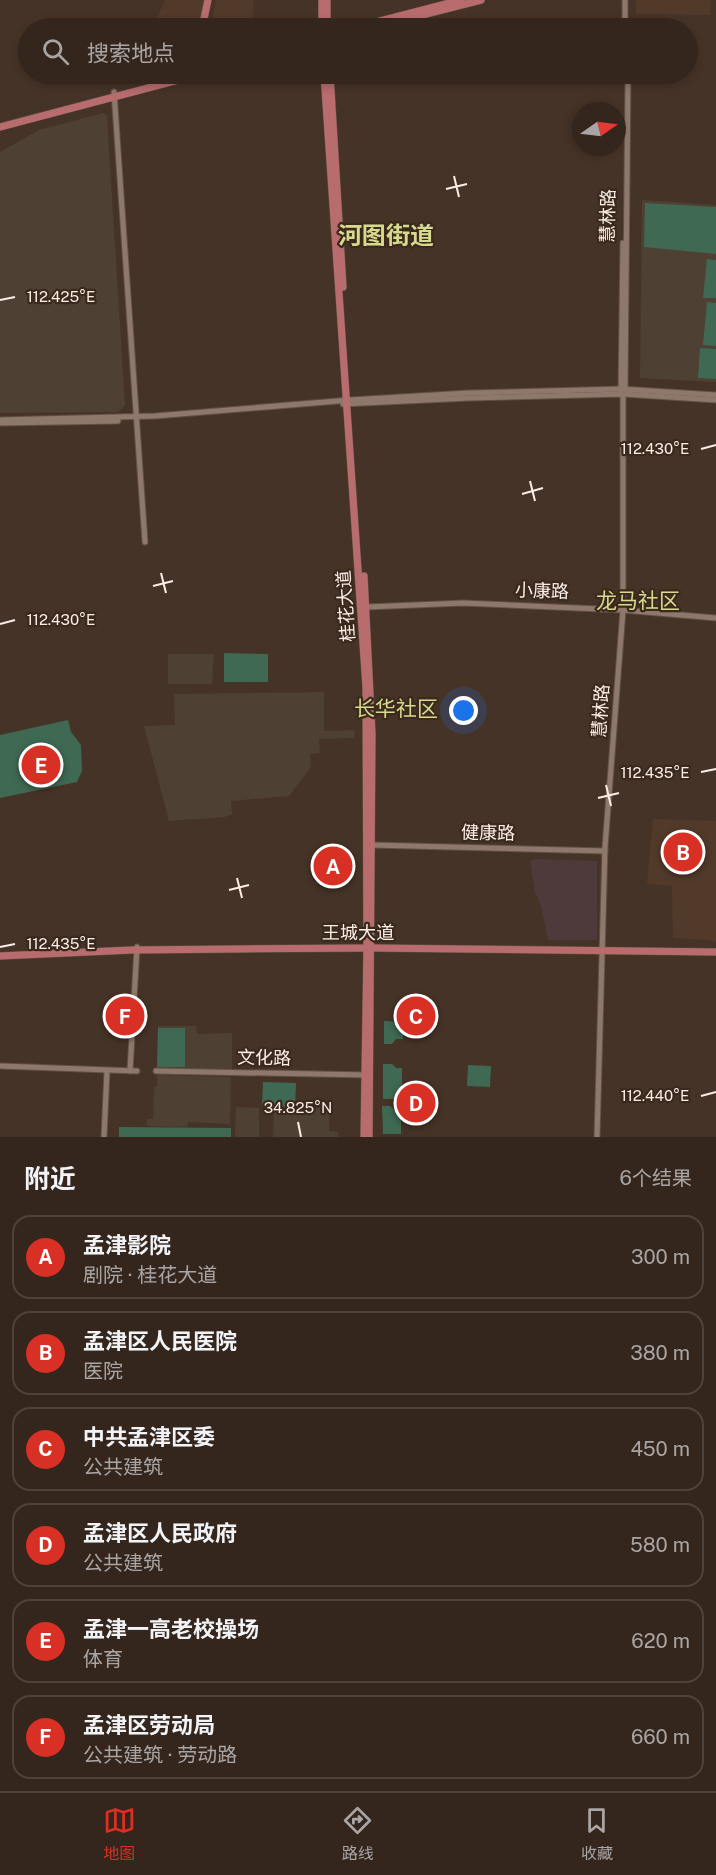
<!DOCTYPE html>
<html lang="zh">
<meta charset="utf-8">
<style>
body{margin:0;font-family:"Public Sans","Noto Sans SC",sans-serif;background:#3f322a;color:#f1f3f6}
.compass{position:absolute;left:572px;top:102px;width:54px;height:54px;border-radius:50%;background:#34261d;box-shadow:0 3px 9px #0003;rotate:76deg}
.you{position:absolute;left:464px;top:711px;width:21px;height:21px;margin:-15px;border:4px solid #fff;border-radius:50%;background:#1a73e8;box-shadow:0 0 0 9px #1a73e833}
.badge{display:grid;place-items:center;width:39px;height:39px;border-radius:50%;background:#d93025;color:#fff;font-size:20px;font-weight:700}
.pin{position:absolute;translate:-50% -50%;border:3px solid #fff;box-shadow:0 2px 6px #0006}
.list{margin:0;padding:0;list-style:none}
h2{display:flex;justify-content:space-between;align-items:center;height:78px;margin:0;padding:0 24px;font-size:26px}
h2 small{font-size:20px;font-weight:400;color:#a9a5a4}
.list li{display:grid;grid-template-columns:39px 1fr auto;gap:18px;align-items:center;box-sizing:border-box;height:84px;margin:0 12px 12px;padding:0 12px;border:2px solid #4e433b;border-radius:18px}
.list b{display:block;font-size:22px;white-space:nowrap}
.list p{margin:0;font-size:20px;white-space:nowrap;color:#a9a5a4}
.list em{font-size:20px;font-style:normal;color:#a9a5a4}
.icon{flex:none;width:33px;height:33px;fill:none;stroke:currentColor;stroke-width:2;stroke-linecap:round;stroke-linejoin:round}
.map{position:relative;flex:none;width:716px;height:1137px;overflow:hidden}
.search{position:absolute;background:#34261d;box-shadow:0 3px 9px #0003;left:18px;right:18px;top:18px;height:66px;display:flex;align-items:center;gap:15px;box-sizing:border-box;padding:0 21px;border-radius:33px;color:#a9a5a4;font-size:22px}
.sheet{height:654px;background:#34261d}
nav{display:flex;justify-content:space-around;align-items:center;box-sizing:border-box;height:84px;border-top:2px solid #4e433b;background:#34261d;font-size:16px;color:#a9a5a4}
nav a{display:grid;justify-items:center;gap:3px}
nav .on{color:#d93025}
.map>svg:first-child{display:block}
.commercial{fill:#4e393b}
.built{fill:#523a2a}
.education{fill:#4e4033}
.green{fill:#3f6952}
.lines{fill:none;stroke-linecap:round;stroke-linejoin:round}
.minor-casing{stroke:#615147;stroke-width:7}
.major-casing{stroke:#615147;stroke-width:8}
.minor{stroke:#8e786b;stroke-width:5}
.major{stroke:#b96c6d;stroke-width:7}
.ticks{fill:none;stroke:#faeee6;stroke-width:2}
.labels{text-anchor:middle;stroke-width:4.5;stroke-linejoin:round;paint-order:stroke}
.street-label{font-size:18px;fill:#faeee6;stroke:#3b291d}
.quarter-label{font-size:21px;fill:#d6da8c;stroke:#3b291d}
.district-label{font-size:24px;font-weight:bold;fill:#d6da8c;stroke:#3b291d}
.ticks-label{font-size:15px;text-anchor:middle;fill:#faeee6;stroke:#3b291d;stroke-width:4.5;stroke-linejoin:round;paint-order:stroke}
</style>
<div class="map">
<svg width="716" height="1137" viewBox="0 0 716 1137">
<rect width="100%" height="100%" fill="#463327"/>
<polygon class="commercial" points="535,859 597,861 597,940 548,940 541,906 535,892 530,861"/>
<g class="built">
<polygon points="165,0 206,0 199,28 152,28"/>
<polygon points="216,0 253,0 254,28 210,28"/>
<polygon points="636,0 711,0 710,15 636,14"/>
<polygon points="653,819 716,821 716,942 708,940 673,938 672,886 647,884"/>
</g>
<g class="education">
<polygon points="103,113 107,116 125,406 118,412 0,413 0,152 39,130"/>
<polygon points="642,200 716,205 716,382 640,378"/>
<polygon points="168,654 214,654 212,684 168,684"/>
<polygon points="324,692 324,731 355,730 354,738 319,739 320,753 310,754 311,767 289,796 231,801 232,814 225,817 169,821 144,726 175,725 174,694"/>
<polygon points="158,1026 196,1026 197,1034 232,1033 232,1071 157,1069"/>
<polygon points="157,1075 231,1077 230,1124 188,1122 187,1127 147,1126 147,1119 153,1119 154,1087 157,1086"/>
<polygon points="236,1107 259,1108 259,1137 235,1137"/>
<polygon points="274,1108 329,1108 329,1131 338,1132 338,1137 273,1137"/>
</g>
<g class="green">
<polygon points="645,203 716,207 716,254 644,247"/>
<polygon points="707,259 716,260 716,298 703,298"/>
<polygon points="707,302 716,303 716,346 703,345"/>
<polygon points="700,348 716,349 716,379 698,378"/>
<polygon points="224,653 268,654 268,682 224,682"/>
<polygon points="68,720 71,732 81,745 82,771 77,782 0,798 0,735"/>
<polygon points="384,1021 403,1022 403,1039 396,1039 392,1044 384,1044"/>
<polygon points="158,1028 185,1028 185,1067 157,1067"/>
<polygon points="383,1064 392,1064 396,1068 402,1068 402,1099 383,1099"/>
<polygon points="468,1065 491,1066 490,1087 467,1086"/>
<polygon points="263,1082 296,1083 295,1107 262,1106"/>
<polygon points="382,1106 390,1106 395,1110 401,1110 401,1134 383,1134"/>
<polygon points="119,1127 231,1128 231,1137 119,1137"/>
</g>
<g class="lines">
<g class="minor-casing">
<g id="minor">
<polyline points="625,28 625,0"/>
<polyline points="114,92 145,542"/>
<polyline points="621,390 623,243"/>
<polyline points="343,404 469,398 623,394 716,400"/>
<polyline points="0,420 155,416 350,400 468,393 621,389 716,395"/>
<polyline points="0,423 118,421"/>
<polyline points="367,607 463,603 623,610 716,618"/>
<polyline points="372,845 605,851"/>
<polyline points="0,1066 137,1071"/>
<polyline points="130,1071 137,947"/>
<polyline points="156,1071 369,1075"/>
<polyline points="104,1137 107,1071"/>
<polyline points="597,1137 605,847 623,610 623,394 625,389 628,74"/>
</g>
</g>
<g class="major-casing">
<g id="major">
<polyline points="322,0 322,28"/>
<polyline points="327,0 327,28"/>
<polyline points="202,28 208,0"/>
<polyline points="353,28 461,0"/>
<polyline points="371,28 481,0"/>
<polyline points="324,74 366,687 367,948 364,1137"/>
<polyline points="330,74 343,287"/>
<polyline points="160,79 181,74"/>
<polyline points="0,127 201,74"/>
<polyline points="364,576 372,734 369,1137"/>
<polyline points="0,956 132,950 237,949 372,948 716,952"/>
</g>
</g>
<use href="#minor" class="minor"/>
<use href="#major" class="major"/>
</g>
<path class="ticks" d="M454 176 459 197M446 189 467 184M0 300 15 297M701 449 716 445M530 481 535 501M522 494 543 488M161 573 166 593M153 586 173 581M0 624 15 620M701 772 716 769M606 785 611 806M598 798 619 793M237 878 242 898M229 890 249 885M0 947 15 944M701 1096 716 1092M298 1122 301 1137"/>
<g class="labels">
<g class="street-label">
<text transform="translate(608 216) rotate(-89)" y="6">慧林路</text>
<text transform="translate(542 591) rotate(2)" y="6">小康路</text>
<text transform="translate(346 606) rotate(-94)" y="6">桂花大道</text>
<text transform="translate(601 711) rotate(-86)" y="6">慧林路</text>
<text transform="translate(488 833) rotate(1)" y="6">健康路</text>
<text x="358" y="939">王城大道</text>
<text transform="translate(264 1058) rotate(1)" y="6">文化路</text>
</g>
<g class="quarter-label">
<text x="638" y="608">龙马社区</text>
<text x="396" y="716">长华社区</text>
</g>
<g class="district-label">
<text x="386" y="244">河图街道</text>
</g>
</g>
<g class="ticks-label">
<text x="61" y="302">112.425°E</text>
<text x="655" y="454">112.430°E</text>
<text x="61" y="625">112.430°E</text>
<text x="655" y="778">112.435°E</text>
<text x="61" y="949">112.435°E</text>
<text x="655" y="1101">112.440°E</text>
<text x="298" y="1113">34.825°N</text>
</g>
</svg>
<svg class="compass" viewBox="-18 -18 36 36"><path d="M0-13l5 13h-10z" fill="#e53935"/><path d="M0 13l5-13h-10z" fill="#a9a5a4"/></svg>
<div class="you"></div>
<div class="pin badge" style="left:333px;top:866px">A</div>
<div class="pin badge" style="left:683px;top:852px">B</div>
<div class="pin badge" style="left:416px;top:1016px">C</div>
<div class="pin badge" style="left:416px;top:1103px">D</div>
<div class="pin badge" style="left:41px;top:765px">E</div>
<div class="pin badge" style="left:125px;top:1016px">F</div>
<div class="search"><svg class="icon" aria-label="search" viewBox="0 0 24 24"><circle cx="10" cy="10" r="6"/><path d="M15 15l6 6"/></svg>搜索地点</div>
</div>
<section class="sheet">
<h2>附近<small>6个结果</small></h2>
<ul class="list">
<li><span class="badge">A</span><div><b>孟津影院</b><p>剧院 · 桂花大道</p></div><em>300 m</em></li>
<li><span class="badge">B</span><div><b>孟津区人民医院</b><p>医院</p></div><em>380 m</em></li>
<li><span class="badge">C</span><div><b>中共孟津区委</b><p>公共建筑</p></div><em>450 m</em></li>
<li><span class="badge">D</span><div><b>孟津区人民政府</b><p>公共建筑</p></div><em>580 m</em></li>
<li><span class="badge">E</span><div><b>孟津一高老校操场</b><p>体育</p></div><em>620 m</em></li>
<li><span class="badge">F</span><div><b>孟津区劳动局</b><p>公共建筑 · 劳动路</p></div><em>660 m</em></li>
</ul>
</section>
<nav>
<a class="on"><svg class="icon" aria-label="map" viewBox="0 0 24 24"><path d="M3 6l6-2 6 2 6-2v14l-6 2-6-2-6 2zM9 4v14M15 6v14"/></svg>地图</a>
<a><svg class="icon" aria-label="directions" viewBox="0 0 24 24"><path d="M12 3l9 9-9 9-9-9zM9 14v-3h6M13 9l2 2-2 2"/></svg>路线</a>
<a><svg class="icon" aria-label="saved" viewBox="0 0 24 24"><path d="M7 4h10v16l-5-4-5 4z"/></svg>收藏</a>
</nav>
